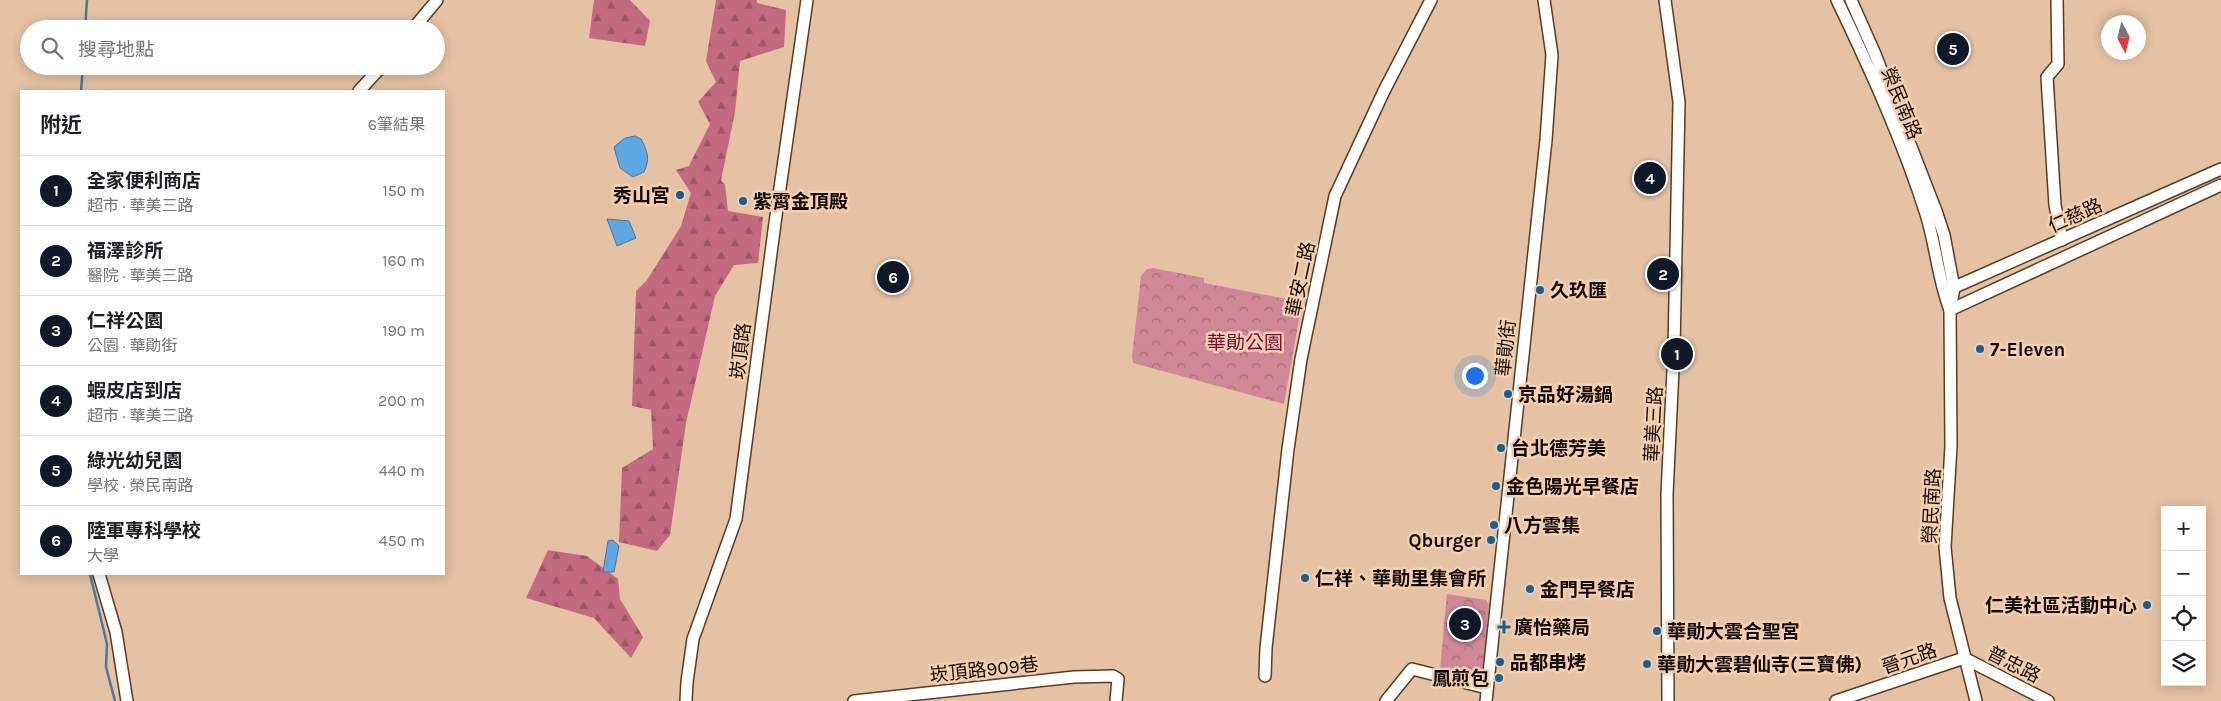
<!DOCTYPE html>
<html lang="zh-TW">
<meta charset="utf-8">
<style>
body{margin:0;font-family:Karla,"Noto Sans TC",sans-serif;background:#f6f6f6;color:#202124}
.controls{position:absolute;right:15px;bottom:15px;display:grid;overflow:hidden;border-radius:0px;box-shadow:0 2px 12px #0003}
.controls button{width:45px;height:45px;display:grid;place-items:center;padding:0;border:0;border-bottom:1px solid #e0e0e0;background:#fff;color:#202124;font:25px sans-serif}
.compass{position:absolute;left:2101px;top:15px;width:45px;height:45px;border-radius:50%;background:#fff;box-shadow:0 2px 12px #0003;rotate:173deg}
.you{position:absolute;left:1474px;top:375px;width:18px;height:18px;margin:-12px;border:4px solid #fff;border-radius:50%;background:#1a73e8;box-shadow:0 0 0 8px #1a73e833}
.badge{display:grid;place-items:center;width:32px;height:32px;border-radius:50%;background:#111827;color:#fff;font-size:16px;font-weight:700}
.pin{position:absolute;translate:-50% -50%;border:2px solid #fff;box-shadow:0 1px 5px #0006}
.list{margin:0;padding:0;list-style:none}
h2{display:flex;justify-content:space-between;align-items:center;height:65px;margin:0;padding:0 20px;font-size:21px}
h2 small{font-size:16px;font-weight:400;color:#757577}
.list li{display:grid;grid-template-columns:32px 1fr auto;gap:15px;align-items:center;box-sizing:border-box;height:70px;padding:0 20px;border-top:1px solid #e0e0e0}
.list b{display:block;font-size:19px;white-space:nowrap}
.list p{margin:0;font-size:16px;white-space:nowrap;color:#757577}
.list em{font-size:16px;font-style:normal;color:#757577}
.icon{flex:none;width:28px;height:28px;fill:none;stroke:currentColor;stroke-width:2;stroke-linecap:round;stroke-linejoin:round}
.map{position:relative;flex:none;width:2221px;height:701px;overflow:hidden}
.search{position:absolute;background:#fff;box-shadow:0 2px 12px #0003;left:20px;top:20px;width:425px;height:55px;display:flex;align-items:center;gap:12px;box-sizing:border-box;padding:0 18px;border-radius:28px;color:#757577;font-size:19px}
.panel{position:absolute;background:#fff;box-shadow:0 2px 12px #0003;left:20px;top:90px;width:425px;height:485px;border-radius:0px}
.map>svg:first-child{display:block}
.forest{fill:url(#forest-firs)}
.park{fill:url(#park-crowns)}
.water{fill:#5da7e2;stroke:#47789f}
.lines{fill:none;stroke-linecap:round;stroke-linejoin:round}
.stream{stroke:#47789f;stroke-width:2.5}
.minor-casing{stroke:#593d21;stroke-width:14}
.minor{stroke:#fff;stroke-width:11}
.poi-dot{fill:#155f93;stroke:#f1cfaf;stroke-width:2}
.labels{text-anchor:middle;stroke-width:5;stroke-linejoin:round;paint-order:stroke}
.street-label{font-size:19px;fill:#150a02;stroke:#f1cfaf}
.poi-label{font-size:19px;font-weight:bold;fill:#150a02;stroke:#f1cfaf;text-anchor:start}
.park-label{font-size:19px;fill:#7a0937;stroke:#f1cfaf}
</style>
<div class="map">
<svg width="2221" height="701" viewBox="0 0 2221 701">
<defs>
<pattern id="forest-firs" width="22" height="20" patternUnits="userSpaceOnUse" patternTransform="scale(1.25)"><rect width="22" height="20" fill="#c36a80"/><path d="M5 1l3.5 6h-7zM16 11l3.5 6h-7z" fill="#9d5567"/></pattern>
<pattern id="park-crowns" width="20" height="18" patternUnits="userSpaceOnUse" patternTransform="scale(1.25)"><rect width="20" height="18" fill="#cf8898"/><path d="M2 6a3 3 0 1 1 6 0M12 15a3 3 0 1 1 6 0" fill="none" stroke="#a76d7a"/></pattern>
</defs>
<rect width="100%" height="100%" fill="#e4c2a3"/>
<g class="forest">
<polygon points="594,0 630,0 650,21 645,46 589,38"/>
<polygon points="716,0 757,0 757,3 786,10 784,47 740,61 735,112 721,180 725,185 728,211 763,217 758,263 734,265 715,296 686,423 670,535 657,551 619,542 622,468 653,449 651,410 632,406 636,291 647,280 681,226 691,193 676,170 689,166 710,124 698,102 716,82 706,61"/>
<polygon points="548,550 587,556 618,579 620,599 643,637 631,658 594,618 526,598"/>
</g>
<g class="park">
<polygon points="1153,268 1204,278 1204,283 1302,302 1284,404 1133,363 1132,357 1141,276 1147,269"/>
<polygon points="1447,594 1486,600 1489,605 1482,675 1477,678 1440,670"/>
</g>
<g class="water">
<path d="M635 136 641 139C648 152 650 159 644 172L633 177 620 168 614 147 625 138Z"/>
<polygon points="607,219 629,221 636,238 617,246"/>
<polygon points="613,540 619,546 614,572 603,572 608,541"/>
</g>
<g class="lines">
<g class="stream">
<polyline points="85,29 87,0"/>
<polyline points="81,91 83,66"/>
<polyline points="90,574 107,644 106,667 115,701"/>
</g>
<g class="minor-casing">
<g id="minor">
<polyline points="1665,0 1679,102 1674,349 1667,494 1668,701"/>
<path d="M1837 0C1870 69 1903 141 1926 214 1936 246 1938 279 1950 310"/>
<polyline points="1851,0 1875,54 1936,211 1944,235 1954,288 1950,310 1951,446 1945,547 1950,598 1976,701"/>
<polyline points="2057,0 2058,64 2047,77 2055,205 2062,240"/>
<polyline points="413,29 437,0"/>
<polyline points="359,91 382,66"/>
<polyline points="1948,290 2221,169"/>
<polyline points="1950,310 2221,185"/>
<polyline points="99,574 116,632 127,701"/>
<polyline points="1964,658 2048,701"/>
<polyline points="1265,676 1266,648 1288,449 1301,359 1335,196 1384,91 1431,0"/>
<polyline points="686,701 687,682 693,639 736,519 775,223 807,0"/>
<polyline points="854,701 1074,677 1113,676 1118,679 1116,701"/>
<polyline points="1386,701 1412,669 1487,688"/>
<polyline points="1486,701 1546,140 1552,55 1544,0"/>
<polyline points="1836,701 1964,658"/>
</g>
</g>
<use href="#minor" class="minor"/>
</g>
<g class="poi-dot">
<circle cx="680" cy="195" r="5"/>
<circle cx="743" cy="201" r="5"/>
<circle cx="1540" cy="290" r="5"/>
<circle cx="1980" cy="349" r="5"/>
<circle cx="1508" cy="394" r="5"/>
<circle cx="1501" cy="448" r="5"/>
<circle cx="1496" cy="486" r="5"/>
<circle cx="1494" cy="525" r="5"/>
<circle cx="1491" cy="540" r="5"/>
<circle cx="1305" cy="578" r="5"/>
<circle cx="1530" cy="589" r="5"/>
<circle cx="2147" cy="605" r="5"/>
<path d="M1501.5 619.5h5v5h5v5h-5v5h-5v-5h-5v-5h5z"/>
<circle cx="1657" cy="631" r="5"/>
<circle cx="1500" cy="662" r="5"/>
<circle cx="1647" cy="664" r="5"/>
<circle cx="1499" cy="678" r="5"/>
</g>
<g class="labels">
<g class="street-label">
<text transform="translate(1902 103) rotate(68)" y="7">榮民南路</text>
<text transform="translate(2075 215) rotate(-24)" y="7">仁慈路</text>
<text transform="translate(1300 279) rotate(-78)" y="7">華安二路</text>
<text transform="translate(1505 348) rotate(-84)" y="7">華勛街</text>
<text transform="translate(740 351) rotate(-83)" y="7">崁頂路</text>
<text transform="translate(1653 424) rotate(-87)" y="7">華美三路</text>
<text transform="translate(1931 506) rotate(-87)" y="7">榮民南路</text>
<text transform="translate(1909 658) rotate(-19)" y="7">晉元路</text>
<text transform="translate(2014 664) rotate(27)" y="7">普忠路</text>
<text transform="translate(984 669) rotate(-6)" y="7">崁頂路909巷</text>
</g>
<g class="poi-label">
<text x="670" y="202" text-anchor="end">秀山宮</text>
<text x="753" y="208">紫霄金頂殿</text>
<text x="1550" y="297">久玖匯</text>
<text x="1990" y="356">7-Eleven</text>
<text x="1518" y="401">京品好湯鍋</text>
<text x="1511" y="455">台北德芳美</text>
<text x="1506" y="493">金色陽光早餐店</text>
<text x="1504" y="532">八方雲集</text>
<text x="1481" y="547" text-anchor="end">Qburger</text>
<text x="1315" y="585">仁祥、華勛里集會所</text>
<text x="1540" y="596">金門早餐店</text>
<text x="2137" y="612" text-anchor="end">仁美社區活動中心</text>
<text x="1514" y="634">廣怡藥局</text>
<text x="1667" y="638">華勛大雲合聖宮</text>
<text x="1510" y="669">品都串烤</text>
<text x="1657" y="671">華勛大雲碧仙寺(三寶佛)</text>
<text x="1489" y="685" text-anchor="end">鳳煎包</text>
</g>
<g class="park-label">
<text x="1245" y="349">華勛公園</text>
</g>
</g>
</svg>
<div class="controls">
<button>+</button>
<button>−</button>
<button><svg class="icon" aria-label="locate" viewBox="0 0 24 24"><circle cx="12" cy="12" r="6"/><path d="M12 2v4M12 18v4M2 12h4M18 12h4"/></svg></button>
<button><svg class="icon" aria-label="layers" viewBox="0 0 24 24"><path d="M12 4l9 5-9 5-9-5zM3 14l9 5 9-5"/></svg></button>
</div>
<svg class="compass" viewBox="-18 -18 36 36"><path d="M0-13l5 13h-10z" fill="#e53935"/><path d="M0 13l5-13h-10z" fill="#757577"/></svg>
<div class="you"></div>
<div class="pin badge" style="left:1677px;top:354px">1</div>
<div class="pin badge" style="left:1663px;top:274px">2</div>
<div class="pin badge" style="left:1465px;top:624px">3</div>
<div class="pin badge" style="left:1650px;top:178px">4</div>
<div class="pin badge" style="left:1953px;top:49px">5</div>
<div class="pin badge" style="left:893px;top:277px">6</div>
<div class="search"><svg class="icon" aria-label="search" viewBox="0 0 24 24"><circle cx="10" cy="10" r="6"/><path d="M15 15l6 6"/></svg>搜尋地點</div>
<section class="panel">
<h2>附近<small>6筆結果</small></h2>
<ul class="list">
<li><span class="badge">1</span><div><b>全家便利商店</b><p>超市 · 華美三路</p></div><em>150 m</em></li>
<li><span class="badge">2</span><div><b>福澤診所</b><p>醫院 · 華美三路</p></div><em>160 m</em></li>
<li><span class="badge">3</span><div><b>仁祥公園</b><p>公園 · 華勛街</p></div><em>190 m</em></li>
<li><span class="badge">4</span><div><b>蝦皮店到店</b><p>超市 · 華美三路</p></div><em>200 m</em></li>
<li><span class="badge">5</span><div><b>綠光幼兒園</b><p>學校 · 榮民南路</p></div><em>440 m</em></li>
<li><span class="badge">6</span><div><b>陸軍專科學校</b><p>大學</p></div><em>450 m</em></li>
</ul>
</section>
</div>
